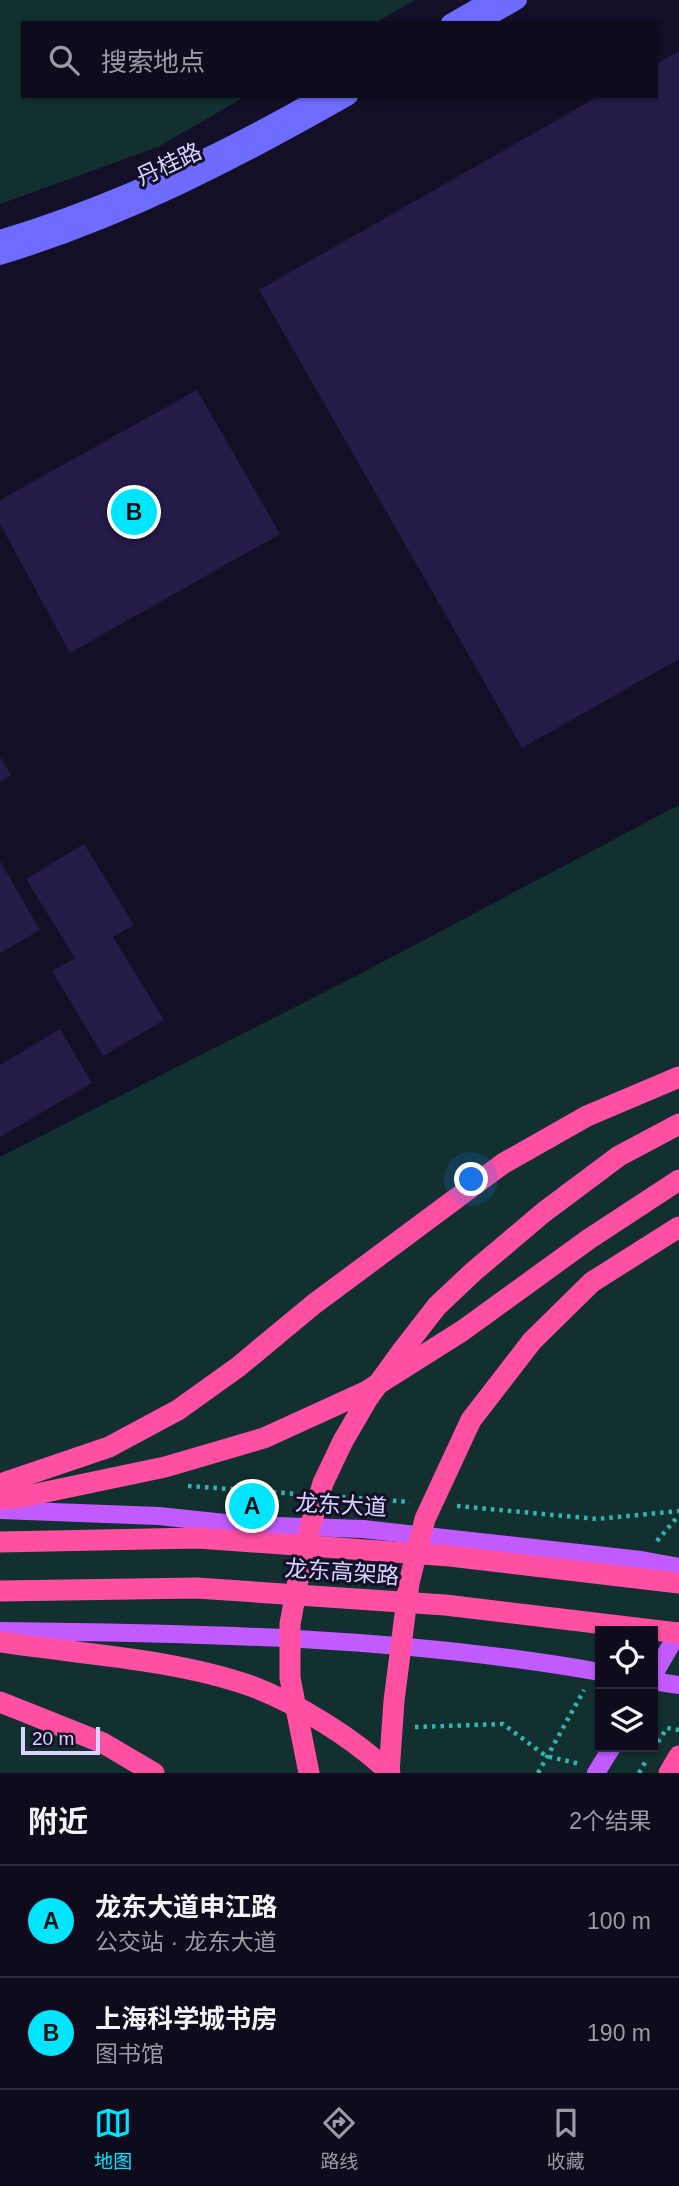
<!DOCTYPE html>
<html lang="zh">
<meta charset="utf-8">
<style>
body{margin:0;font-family:Helvetica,"Noto Sans SC",sans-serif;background:#171425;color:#f1f3f6}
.controls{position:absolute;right:21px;bottom:21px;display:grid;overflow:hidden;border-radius:0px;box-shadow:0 2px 5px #0004}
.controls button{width:63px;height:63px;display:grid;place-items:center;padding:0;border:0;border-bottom:2px solid #2e2b3b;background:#0e0b1c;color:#f1f3f6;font:35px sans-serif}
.scale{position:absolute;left:21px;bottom:18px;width:79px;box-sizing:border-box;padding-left:7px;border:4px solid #d9d4ff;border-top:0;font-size:19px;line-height:24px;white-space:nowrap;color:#d9d4ff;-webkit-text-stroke:5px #130f26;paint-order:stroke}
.you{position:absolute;left:472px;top:1180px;width:24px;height:24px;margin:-18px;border:5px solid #fff;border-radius:50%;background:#1a73e8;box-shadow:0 0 0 10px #1a73e833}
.badge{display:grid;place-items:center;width:46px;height:46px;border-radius:50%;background:#00e5ff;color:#111;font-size:23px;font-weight:700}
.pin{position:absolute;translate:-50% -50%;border:4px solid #fff;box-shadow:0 2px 7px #0006}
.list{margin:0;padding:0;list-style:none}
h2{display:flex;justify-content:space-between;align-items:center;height:91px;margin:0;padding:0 28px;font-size:30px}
h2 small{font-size:23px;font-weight:400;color:#9b9ba3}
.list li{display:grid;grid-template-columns:46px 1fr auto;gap:21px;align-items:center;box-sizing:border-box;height:112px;padding:0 28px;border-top:2px solid #2e2b3b}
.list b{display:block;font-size:26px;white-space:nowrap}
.list p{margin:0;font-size:23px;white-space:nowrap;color:#9b9ba3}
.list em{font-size:23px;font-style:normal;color:#9b9ba3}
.icon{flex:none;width:38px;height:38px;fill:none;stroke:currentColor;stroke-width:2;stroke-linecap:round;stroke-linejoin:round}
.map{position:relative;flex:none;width:679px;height:1773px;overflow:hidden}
.search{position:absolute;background:#0e0b1c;box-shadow:0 2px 5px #0004;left:21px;right:21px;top:21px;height:77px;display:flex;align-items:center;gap:18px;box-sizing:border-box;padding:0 24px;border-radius:0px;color:#9b9ba3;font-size:26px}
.sheet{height:315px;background:#0e0b1c}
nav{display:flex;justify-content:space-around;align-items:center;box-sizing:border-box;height:98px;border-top:2px solid #2e2b3b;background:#0e0b1c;font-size:19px;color:#9b9ba3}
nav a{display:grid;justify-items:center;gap:4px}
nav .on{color:#00e5ff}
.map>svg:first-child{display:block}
.green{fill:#12302f;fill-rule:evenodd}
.building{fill:#241b47}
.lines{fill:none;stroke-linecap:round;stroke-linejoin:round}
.path{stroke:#2fb8b0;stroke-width:4.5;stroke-dasharray:3.5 5;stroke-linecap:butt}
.secondary{stroke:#6f6bff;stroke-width:18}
.primary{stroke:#c25bff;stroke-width:18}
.highway{stroke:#ff4fa3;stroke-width:21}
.labels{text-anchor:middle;stroke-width:6;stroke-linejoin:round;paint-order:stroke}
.street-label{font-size:23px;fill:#d9d4ff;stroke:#130f26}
</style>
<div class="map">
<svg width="679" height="1773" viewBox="0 0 679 1773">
<rect width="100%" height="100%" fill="#130f26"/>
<g class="green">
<polygon points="0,0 415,0 375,23 23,23 23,96 246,96 158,147 0,204"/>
<path d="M679 805V1773H0V1157L358 975ZM600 1631H653V1747H600Z"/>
</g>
<g class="building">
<polygon points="679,51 679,659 522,748 259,290 599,96 656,96 656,64"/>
<polygon points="197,390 280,534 70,653 0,524 0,500"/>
<polygon points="0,757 11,775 0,782"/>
<polygon points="84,844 134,925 113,937 164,1020 103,1056 52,971 75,958 26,879"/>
<polygon points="0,861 40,930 0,953"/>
<polygon points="60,1029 92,1083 0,1137 0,1065"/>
</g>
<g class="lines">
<g class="path">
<polyline points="188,1486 298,1494"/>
<polyline points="342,1497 410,1502"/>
<polyline points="457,1506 597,1519 679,1511"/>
<polyline points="657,1541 679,1515"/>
<polyline points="415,1727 503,1724 546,1756 580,1764"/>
<polyline points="658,1742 667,1728 679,1730"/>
<polyline points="538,1773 584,1690"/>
<polyline points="639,1773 647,1759"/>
</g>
<g class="secondary">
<polyline points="450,23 490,0"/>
<polyline points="478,23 518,0"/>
<path d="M0 239C113 205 219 155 321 96"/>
<path d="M0 256C124 218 237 160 349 96"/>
</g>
<g class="primary">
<polyline points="0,1510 159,1516 244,1525 363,1529 641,1560 679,1567"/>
<path d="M0 1631C200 1633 402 1637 600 1672"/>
<polyline points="653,1676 679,1631"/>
<polyline points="653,1681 679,1685"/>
<polyline points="596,1773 612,1747"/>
</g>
<g class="highway">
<polyline points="0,1484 109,1447 178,1410 238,1367 314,1304 504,1163 587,1116 679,1077"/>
<polyline points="0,1499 22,1497 165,1467 264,1438 367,1391 462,1331 589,1239 679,1180"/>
<polyline points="0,1542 198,1538 450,1556 679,1583"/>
<polyline points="0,1591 197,1588 445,1605 679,1633"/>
<path d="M0 1642C81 1654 174 1659 251 1686 297 1703 355 1739 390 1773"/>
<polyline points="0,1702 103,1743 154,1773"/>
<polyline points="309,1773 290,1678 290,1624 304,1548 323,1483 343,1441 368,1398 402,1351 437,1306 473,1272 544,1212 619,1156 679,1124"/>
<polyline points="389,1773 394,1701 409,1583 425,1519 471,1420 532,1341 592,1282 679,1227"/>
<polyline points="669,1773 679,1756"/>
</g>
</g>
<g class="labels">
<g class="street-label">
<text transform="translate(169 164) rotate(-25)" y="8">丹桂路</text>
<text transform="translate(341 1505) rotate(3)" y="8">龙东大道</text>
<text transform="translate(342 1572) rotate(4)" y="8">龙东高架路</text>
</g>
</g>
</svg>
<div class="controls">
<button><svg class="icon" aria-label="locate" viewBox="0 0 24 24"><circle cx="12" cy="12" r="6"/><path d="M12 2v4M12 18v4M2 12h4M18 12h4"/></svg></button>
<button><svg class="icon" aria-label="layers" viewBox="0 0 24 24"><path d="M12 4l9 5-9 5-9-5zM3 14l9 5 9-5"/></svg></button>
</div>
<div class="scale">20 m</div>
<div class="you"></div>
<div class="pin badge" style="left:252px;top:1506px">A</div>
<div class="pin badge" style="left:134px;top:512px">B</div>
<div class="search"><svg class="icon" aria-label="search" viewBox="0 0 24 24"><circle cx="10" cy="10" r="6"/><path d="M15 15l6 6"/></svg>搜索地点</div>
</div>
<section class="sheet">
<h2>附近<small>2个结果</small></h2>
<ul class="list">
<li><span class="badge">A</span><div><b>龙东大道申江路</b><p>公交站 · 龙东大道</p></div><em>100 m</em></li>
<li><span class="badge">B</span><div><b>上海科学城书房</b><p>图书馆</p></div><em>190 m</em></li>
</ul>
</section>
<nav>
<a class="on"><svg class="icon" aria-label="map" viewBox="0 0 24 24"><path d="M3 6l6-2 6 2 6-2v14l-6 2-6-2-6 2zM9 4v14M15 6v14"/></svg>地图</a>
<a><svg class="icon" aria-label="directions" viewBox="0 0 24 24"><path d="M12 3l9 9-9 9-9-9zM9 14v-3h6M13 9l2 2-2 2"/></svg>路线</a>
<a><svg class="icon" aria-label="saved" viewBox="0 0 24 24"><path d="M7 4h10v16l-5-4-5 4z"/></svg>收藏</a>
</nav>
